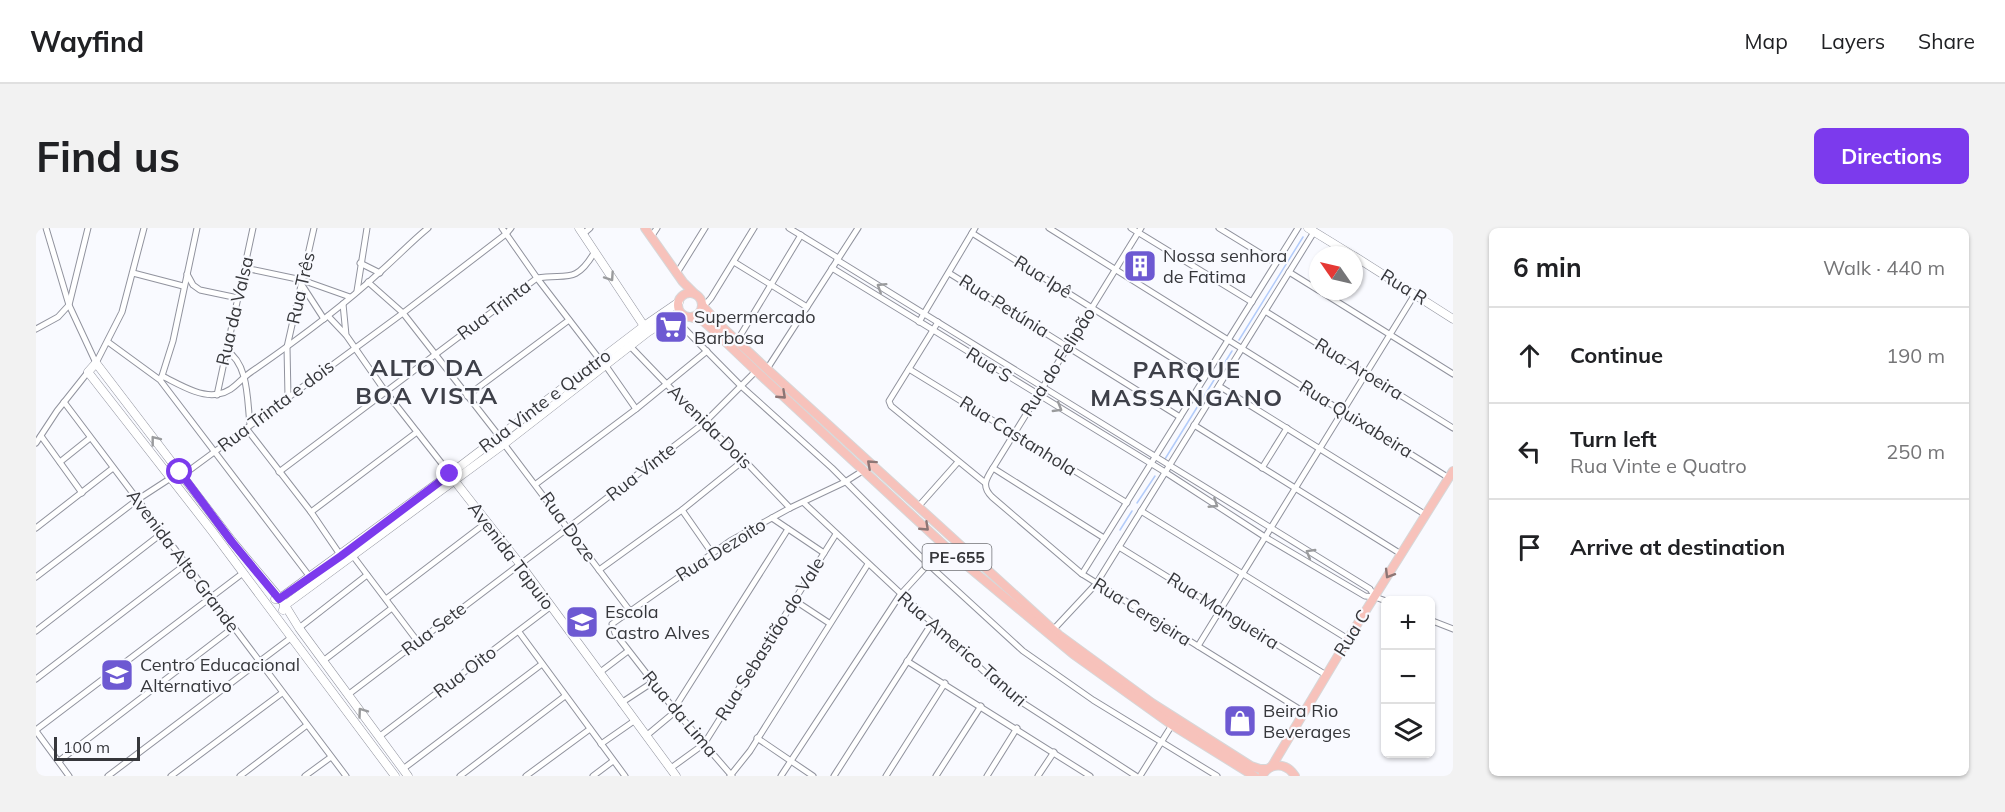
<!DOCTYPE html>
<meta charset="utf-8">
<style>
body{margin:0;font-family:Mulish,sans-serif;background:#f2f2f2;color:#202124}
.controls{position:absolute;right:18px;bottom:18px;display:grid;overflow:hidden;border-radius:9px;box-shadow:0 2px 4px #0004}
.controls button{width:54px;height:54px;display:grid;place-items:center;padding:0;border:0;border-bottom:2px solid #e0e0e0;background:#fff;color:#202124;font:30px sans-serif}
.compass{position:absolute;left:1273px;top:18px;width:54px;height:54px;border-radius:50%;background:#fff;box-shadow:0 2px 4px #0004;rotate:304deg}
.scale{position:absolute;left:18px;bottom:15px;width:86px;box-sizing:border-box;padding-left:6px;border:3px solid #36373b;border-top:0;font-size:16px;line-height:21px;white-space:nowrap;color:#36373b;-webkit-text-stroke:4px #f9faff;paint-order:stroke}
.stop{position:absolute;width:18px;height:18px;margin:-14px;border:4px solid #7c3aed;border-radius:50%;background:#fff}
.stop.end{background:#7c3aed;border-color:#fff;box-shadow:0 2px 6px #0008}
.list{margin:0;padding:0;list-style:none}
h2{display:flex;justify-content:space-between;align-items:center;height:78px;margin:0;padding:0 24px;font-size:26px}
h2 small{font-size:20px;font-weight:400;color:#757577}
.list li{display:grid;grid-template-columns:39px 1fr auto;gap:18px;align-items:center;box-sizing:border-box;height:96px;padding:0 24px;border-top:2px solid #e0e0e0}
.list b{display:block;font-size:22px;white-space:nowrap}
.list p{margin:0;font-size:20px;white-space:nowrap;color:#757577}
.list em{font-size:20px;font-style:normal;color:#757577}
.icon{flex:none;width:33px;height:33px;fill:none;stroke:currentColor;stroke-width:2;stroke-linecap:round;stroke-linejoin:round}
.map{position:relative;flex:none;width:1417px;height:548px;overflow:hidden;border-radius:9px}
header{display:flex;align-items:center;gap:36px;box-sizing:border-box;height:84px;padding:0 30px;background:#fff;border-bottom:2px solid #e0e0e0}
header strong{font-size:28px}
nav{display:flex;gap:33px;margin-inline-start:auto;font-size:21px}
.intro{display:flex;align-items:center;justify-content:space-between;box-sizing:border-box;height:144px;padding:0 36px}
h1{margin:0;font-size:42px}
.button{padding:15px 27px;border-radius:9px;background:#7c3aed;color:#fff;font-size:21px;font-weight:700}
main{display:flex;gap:36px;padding:0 36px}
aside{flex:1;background:#fff;border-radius:9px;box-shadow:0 2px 4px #0004}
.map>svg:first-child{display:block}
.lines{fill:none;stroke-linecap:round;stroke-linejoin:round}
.stream{stroke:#b3ccfa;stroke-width:1.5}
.street-casing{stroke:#91939e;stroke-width:7}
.secondary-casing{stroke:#91939e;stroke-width:9}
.primary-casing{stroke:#d7d7d8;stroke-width:10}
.street{stroke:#fff;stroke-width:5}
.secondary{stroke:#fff;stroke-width:8}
.primary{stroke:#f7c2bb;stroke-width:8}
.oneway{stroke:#9a9b9d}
.oneway2{stroke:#8d7675}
.route{stroke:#7c3aed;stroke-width:8}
.labels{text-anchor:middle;stroke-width:4.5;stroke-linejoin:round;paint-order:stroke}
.shield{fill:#f9faff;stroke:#707276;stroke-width:1.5}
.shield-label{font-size:16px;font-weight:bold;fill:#36373b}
.poi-label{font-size:18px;fill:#36373b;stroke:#f9faff;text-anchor:start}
.street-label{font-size:18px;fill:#36373b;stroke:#f9faff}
.district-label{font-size:24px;font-weight:bold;letter-spacing:1.5px;fill:#3e4049;stroke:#f9faff}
</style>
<header>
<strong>Wayfind</strong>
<nav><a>Map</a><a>Layers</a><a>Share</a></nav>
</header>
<div class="intro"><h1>Find us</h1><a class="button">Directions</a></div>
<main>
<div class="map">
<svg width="1417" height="548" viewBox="0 0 1417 548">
<rect width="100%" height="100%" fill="#f9faff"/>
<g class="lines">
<g class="stream">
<polyline points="1203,112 1267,9"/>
<polyline points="1129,231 1196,123"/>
<polyline points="1101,275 1119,248"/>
<polyline points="1084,302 1096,283"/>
</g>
<g class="street-casing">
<g id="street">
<polyline points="10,0 33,77 60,135"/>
<polyline points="466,0 501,50 564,132"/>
<polyline points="753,0 802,30"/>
<polyline points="1013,0 1413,250"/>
<polyline points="1095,0 1216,74"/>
<path d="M1105 0 957 240C950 251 945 258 956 269L1046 346 1268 484"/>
<polyline points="1183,0 1240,35"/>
<polyline points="936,5 1168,150"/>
<polyline points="547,6 554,0"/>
<polyline points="615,9 621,0"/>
<polyline points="801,32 1334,361 1339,369"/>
<polyline points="698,34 771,79"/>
<polyline points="324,35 344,45"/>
<polyline points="209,40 266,52 314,69"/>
<polyline points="796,40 1129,244 1229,309 1329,368 1339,369 1350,373"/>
<polyline points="1253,44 1282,62"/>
<polyline points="97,45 147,58"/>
<polyline points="641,45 669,0"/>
<polyline points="913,45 1144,189"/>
<polyline points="151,46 157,57 164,62 202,70"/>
<polyline points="332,54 367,85 463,208"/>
<polyline points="266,57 288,91"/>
<polyline points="321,63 331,0"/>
<polyline points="1284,63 1417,146"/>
<polyline points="307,76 310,107 349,163 414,246"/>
<polyline points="667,79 675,70 718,0"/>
<polyline points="1229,83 1417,200"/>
<polyline points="292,88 309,106"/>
<polyline points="636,88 705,158 796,240 892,336 987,423 1057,472 1181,548"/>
<polyline points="883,94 939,0"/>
<polyline points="902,94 853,173 855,178 948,254"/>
<polyline points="0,101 22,89 33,77 52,0"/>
<polyline points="701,113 765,7"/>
<polyline points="72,114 124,152 274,349"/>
<polyline points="594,118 668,195 708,232 754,280"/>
<path d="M190 122C213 136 211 172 214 196"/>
<polyline points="60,135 86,84 108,0"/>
<polyline points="570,138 600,181"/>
<polyline points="731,141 822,0"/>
<polyline points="873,141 1091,275"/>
<path d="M126 148C141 155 164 170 182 166 197 164 203 152 215 144 260 113 305 80 345 43 361 29 376 13 392 0"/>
<polyline points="125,151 137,113 161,0"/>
<polyline points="1183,158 1390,287"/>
<polyline points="181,167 217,0"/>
<polyline points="431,168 533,92"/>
<polyline points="252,169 251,119 278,0"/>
<polyline points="28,174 310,548"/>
<polyline points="1158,197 1365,326"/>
<polyline points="210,200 275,284 305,328"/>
<polyline points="5,208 46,265"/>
<polyline points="0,215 21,183 52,144"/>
<polyline points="468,216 594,383"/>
<polyline points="24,234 54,210"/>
<polyline points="957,240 1068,310"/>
<polyline points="1226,240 1251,200"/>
<path d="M243 244 501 50C530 45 539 57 558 25"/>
<polyline points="147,247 367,85 470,6 475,0"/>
<polyline points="500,256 600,181 671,123"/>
<polyline points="768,275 970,464 1100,548"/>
<polyline points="882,279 922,234"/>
<polyline points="646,282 676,325"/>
<polyline points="1105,283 1312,411"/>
<polyline points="275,284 381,204"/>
<polyline points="736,290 788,325"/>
<polyline points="0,300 77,240"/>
<polyline points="1083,319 1290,447"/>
<polyline points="317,328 382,414"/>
<polyline points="563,342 646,282 708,232"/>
<polyline points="1046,346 1262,0"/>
<polyline points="0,349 101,272 144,244"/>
<polyline points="350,371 451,294"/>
<polyline points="758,372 793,395"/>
<polyline points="1394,392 1417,401"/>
<polyline points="263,400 331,347"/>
<polyline points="1017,402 1060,356 1278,4"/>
<polyline points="0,403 125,306"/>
<polyline points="483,404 589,548"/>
<polyline points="1162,418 1379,66"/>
<polyline points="287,433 356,380"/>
<polyline points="871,433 1054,548"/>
<polyline points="563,445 592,423"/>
<polyline points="0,451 150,336"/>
<polyline points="313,466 532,300 668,195 720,143"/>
<polyline points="585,475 617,454"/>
<polyline points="638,481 752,301"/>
<polyline points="0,502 207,345"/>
<polyline points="0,503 33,548"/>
<polyline points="344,508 514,379"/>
<polyline points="610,508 640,483"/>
<polyline points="721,510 777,548"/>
<polyline points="565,516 598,493"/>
<polyline points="23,533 198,399"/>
<polyline points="635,540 668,516 800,306"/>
<polyline points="367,541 506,436"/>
<polyline points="72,548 256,409"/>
<polyline points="135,548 246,465"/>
<polyline points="204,548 271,497"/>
<polyline points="269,548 295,529"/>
<polyline points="424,548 529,468"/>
<polyline points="490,548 554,501"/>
<polyline points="557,548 577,533"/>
<polyline points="694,548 714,523 832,336"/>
<polyline points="696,548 638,481 579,405 576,396 694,313 754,280 809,254 828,242"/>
<polyline points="745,548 864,367 909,318"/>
<polyline points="798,548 896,395"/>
<polyline points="850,548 909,455"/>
<polyline points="900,548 945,478"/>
<polyline points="951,548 981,500"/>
<polyline points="1002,548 1018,524"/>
<polyline points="1104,548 1136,497"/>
</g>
</g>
<g class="secondary-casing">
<g id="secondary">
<polyline points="543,0 610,101"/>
<polyline points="1272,0 1316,27"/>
<polyline points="1318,28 1417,91"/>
<polyline points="418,252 484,336 640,548"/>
<polyline points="239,371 243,371 414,246 608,98 643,74"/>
<polyline points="247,382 248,378 468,216 612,104 644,84"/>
<polyline points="359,548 176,303 52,144 60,135 196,313 247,374 263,400 372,548"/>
</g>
</g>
<g class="primary-casing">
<g id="primary">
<polyline points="609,0 647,54 659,66"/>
<circle cx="654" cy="77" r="12"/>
<polyline points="666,77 684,97 731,141 1023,407 1116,475 1215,538 1224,541 1231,541"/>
<polyline points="654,89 667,93 676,101 720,143 924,332 1037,426 1136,497 1218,548"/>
<polyline points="1236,538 1312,411 1417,243"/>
<path d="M1226 548C1234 534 1250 534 1259 548"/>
</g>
</g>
<use href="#street" class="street"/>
<use href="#secondary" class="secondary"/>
<use href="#primary" class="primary"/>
</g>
<defs><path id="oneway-chevron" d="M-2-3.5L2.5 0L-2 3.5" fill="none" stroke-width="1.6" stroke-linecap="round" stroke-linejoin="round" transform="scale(1.5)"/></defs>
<g class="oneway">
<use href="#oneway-chevron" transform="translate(574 49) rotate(56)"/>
<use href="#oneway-chevron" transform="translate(845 59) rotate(-148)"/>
<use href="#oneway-chevron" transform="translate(1022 180) rotate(31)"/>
<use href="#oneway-chevron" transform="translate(119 212) rotate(-128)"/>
<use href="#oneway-chevron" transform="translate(1178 276) rotate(33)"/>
<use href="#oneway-chevron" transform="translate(1274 325) rotate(-149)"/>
<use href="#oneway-chevron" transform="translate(326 484) rotate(-126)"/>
</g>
<g class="oneway2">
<use href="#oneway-chevron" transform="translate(746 167) rotate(43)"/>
<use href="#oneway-chevron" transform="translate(835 236) rotate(-138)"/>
<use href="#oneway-chevron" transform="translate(889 299) rotate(43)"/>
<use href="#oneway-chevron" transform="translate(1353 346) rotate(121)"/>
</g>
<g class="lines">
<polyline class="route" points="144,244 196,314 243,371 305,328 414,246"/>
</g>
<defs>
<g id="building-square" transform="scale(1.725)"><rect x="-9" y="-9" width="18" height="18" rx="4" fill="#6d59d2" stroke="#f9faff"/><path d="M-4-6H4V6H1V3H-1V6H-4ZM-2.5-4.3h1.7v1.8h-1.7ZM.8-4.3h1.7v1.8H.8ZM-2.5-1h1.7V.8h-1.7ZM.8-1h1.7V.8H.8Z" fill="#fff"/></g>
<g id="supermarket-square" transform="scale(1.725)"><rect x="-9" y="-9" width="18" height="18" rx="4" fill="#6d59d2" stroke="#f9faff"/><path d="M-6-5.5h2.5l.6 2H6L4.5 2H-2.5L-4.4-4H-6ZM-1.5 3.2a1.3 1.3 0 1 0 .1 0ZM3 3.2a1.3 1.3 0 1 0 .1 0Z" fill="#fff"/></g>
<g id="school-square" transform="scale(1.725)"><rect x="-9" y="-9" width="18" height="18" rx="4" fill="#6d59d2" stroke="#f9faff"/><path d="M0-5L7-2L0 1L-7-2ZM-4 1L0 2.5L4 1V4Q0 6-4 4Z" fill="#fff"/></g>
<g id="shop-square" transform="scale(1.725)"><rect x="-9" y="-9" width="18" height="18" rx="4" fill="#6d59d2" stroke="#f9faff"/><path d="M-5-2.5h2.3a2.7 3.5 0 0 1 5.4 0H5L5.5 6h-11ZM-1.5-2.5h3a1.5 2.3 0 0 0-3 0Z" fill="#fff"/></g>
</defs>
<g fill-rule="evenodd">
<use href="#building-square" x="1104" y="38"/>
<use href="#supermarket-square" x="635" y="99"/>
<use href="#school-square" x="546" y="394"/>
<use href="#school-square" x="81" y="447"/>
<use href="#shop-square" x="1204" y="493"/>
</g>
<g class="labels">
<rect class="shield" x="886.5" y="316" width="69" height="26" rx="4.5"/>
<g class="shield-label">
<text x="921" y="335">PE-655</text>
</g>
<g class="poi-label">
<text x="1127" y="34">Nossa senhora<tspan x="1127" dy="21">de Fatima</tspan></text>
<text x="658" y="95">Supermercado<tspan x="658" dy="21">Barbosa</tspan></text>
<text x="569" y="390">Escola<tspan x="569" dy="21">Castro Alves</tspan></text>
<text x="104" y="443">Centro Educacional<tspan x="104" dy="21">Alternativo</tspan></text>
<text x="1227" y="489">Beira Rio<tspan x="1227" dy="21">Beverages</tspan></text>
</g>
<g class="street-label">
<text transform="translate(1007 49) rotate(32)" y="6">Rua Ipê</text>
<text transform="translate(1368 59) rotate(32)" y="6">Rua R</text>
<text transform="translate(265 60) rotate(-77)" y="6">Rua Três</text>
<text transform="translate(968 78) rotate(32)" y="6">Rua Petúnia</text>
<text transform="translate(458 82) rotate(-37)" y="6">Rua Trinta</text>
<text transform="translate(199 83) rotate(-77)" y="6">Rua da Valsa</text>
<text transform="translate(1022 134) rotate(-58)" y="6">Rua do Felipão</text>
<text transform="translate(953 137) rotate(32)" y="6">Rua S</text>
<text transform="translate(1323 141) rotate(32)" y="6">Rua Aroeira</text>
<text transform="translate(509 173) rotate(-37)" y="6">Rua Vinte e Quatro</text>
<text transform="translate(240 178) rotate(-37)" y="6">Rua Trinta e dois</text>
<text transform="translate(1320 191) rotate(32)" y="6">Rua Quixabeira</text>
<text transform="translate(674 199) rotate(45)" y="6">Avenida Dois</text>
<text transform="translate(982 208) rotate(32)" y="6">Rua Castanhola</text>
<text transform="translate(605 244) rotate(-38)" y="6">Rua Vinte</text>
<text transform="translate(532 299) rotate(54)" y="6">Rua Doze</text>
<text transform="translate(685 322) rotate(-32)" y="6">Rua Dezoito</text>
<text transform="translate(475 328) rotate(53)" y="6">Avenida Tapuio</text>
<text transform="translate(147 333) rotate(53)" y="6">Avenida Alto Grande</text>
<text transform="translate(1187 383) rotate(32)" y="6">Rua Mangueira</text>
<text transform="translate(1106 384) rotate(32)" y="6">Rua Cerejeira</text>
<text transform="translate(398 401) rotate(-37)" y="6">Rua Sete</text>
<text transform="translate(1316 405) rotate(-58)" y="6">Rua C</text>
<text transform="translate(734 411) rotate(-58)" y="6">Rua Sebastião do Vale</text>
<text transform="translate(926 421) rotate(41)" y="6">Rua Americo Tanuri</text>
<text transform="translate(429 444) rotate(-37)" y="6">Rua Oito</text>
<text transform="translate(644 486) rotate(50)" y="6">Rua da Lima</text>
</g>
<g class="district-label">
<text x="391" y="148">ALTO DA<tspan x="391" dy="28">BOA VISTA</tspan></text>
<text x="1151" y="150">PARQUE<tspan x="1151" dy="28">MASSANGANO</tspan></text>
</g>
</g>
</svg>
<div class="controls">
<button>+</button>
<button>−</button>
<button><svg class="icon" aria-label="layers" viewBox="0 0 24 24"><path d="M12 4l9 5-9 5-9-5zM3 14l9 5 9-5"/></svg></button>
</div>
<svg class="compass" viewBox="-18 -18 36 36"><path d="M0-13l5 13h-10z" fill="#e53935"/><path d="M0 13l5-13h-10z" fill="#757577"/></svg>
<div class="scale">100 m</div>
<div class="stop" style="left:144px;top:244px"></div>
<div class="stop end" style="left:414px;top:246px"></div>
</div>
<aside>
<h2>6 min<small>Walk · 440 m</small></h2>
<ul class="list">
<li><svg class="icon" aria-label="ahead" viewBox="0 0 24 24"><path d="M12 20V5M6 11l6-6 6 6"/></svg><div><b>Continue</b></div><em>190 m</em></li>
<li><svg class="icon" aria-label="left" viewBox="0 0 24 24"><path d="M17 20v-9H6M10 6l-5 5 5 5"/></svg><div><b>Turn left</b><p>Rua Vinte e Quatro</p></div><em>250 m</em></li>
<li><svg class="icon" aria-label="arrive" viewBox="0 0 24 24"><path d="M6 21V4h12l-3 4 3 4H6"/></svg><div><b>Arrive at destination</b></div></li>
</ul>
</aside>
</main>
